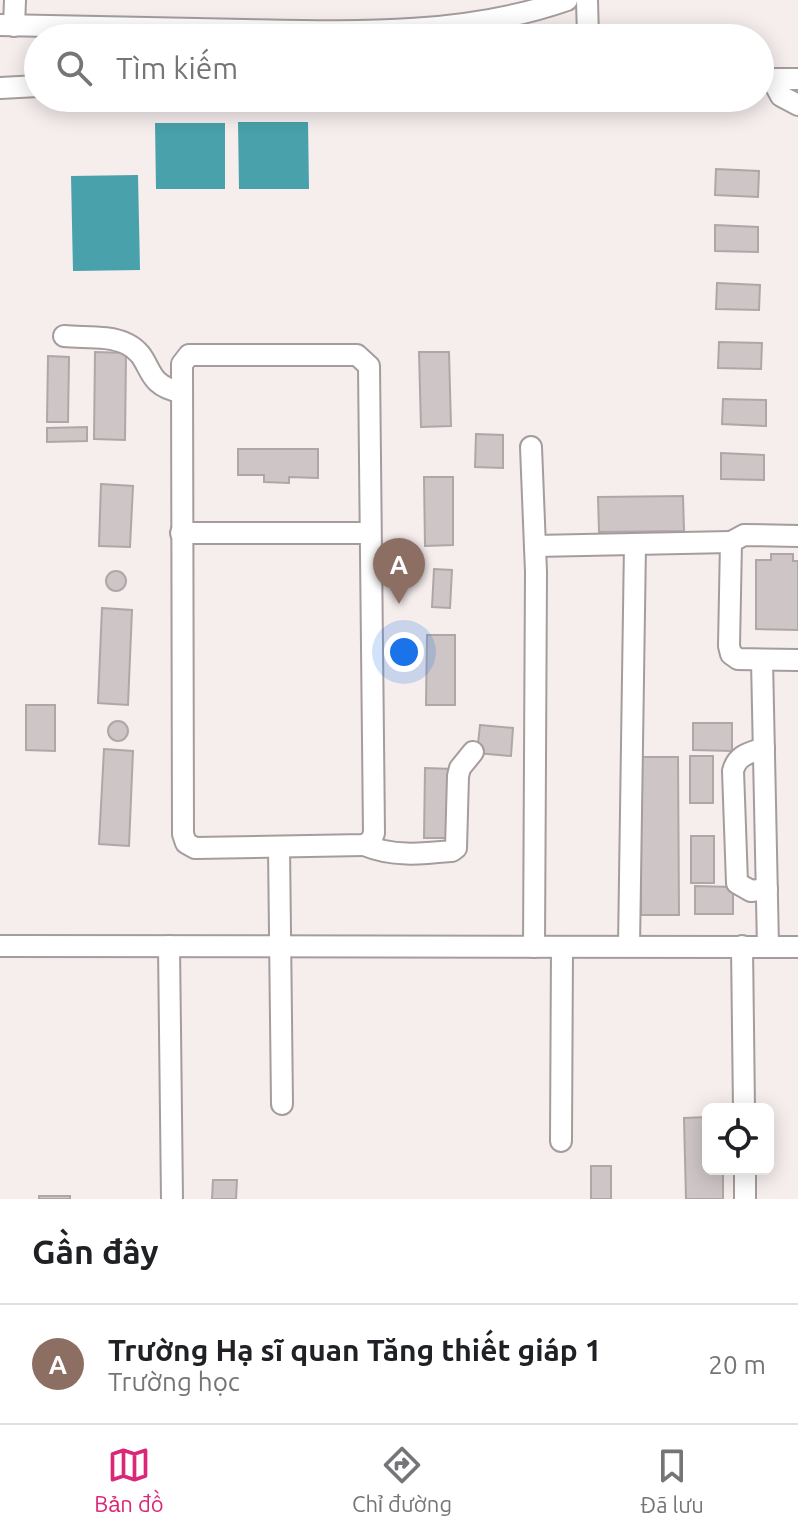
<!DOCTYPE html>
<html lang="vi">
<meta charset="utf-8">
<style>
body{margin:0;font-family:Ubuntu,sans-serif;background:#f2f2f2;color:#202124}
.controls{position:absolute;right:24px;bottom:24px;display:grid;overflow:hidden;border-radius:12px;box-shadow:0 4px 20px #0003}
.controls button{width:72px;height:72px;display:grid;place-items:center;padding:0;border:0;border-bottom:2px solid #e0e0e0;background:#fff;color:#202124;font:40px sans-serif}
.you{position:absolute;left:404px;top:652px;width:28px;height:28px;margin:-20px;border:6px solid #fff;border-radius:50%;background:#1a73e8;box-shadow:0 0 0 12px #1a73e833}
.badge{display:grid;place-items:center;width:52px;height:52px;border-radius:50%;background:#db2777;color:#fff;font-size:26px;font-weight:700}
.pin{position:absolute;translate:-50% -66px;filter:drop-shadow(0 2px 4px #0008)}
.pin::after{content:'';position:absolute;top:42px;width:28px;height:24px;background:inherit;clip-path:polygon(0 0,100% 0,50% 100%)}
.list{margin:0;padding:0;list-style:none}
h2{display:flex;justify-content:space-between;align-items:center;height:104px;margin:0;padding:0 32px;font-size:34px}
h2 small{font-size:26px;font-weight:400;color:#757577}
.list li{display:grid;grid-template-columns:52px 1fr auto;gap:24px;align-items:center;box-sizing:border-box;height:120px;padding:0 32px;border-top:2px solid #e0e0e0}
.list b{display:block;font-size:30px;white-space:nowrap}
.list p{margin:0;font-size:26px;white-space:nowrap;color:#757577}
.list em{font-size:26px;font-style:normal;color:#757577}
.icon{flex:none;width:44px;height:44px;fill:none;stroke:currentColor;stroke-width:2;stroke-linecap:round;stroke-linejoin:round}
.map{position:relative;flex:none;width:798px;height:1199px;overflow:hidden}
.search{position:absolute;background:#fff;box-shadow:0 4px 20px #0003;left:24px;right:24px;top:24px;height:88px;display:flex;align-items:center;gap:20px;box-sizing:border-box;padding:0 28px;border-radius:44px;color:#757577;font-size:30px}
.sheet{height:224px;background:#fff}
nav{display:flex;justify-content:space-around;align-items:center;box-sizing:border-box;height:112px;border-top:2px solid #e0e0e0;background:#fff;font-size:22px;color:#757577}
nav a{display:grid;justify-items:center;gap:4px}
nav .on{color:#db2777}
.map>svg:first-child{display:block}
.water{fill:#49a1ab}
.building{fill:#cec5c6;stroke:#afa7a7;stroke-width:2}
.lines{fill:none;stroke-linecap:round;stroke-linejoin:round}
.minor-casing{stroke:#a59c9d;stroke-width:24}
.minor{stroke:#fff;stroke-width:20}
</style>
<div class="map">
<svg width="798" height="1199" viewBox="0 0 798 1199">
<rect width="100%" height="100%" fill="#f6eded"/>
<g class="water">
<polygon points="238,122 308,122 309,189 239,189"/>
<polygon points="155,123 225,123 225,189 156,189"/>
<polygon points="138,175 140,270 73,271 71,176"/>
</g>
<g class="building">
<polygon points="716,169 759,171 758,197 715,195"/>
<polygon points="715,225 758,227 758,252 715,251"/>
<polygon points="717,283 760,285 759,310 716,309"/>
<polygon points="719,342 762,343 761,369 718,368"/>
<polygon points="95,352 126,353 125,440 94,439"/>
<polygon points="419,352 449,352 451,426 421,427"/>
<polygon points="48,356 69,357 68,422 47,422"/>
<polygon points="723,399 766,400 766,426 722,424"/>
<polygon points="87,427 87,441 47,442 47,428"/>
<polygon points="476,434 503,435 503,468 475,467"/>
<polygon points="238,449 318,449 318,478 289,477 289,483 264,482 264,475 238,475"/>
<polygon points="721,453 764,455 764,480 721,479"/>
<polygon points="424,477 453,477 453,545 425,546"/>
<polygon points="101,484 133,486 130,547 99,546"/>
<polygon points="683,496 684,531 599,532 598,497"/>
<polygon points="771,554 793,554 793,561 798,561 798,630 756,629 756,560 771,560"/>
<polygon points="434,569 452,570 450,608 432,607"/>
<circle cx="116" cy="581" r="10"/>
<polygon points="102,608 132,610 128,705 98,703"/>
<polygon points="427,635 455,635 455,705 426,705"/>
<polygon points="26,705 55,705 55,751 26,750"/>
<circle cx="118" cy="731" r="10"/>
<polygon points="693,723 732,723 732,751 693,750"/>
<polygon points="480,725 513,728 511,756 477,753"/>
<polygon points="104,749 133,751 129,846 99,844"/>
<rect x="690" y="756" width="23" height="47"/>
<polygon points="640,757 678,757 679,915 641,915"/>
<polygon points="425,768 453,769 452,838 424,838"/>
<rect x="691" y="836" width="23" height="47"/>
<polygon points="695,886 733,887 733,914 695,914"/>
<polygon points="708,1117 708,1169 723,1169 723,1199 686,1199 684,1118"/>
<rect x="591" y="1166" width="20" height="33"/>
<polygon points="213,1180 237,1180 236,1199 212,1199"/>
<rect x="39" y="1196" width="31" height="3"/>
</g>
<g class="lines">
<g class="minor-casing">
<g id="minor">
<polyline points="587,0 588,38"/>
<path d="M0 25C82 27 163 28 245 30 351 32 465 36 567 0"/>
<polyline points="14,26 15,0"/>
<polyline points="762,79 798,79"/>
<polyline points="772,79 781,96 798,105"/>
<polyline points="0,88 38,86"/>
<path d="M64 336C84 338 109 335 127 344 155 358 141 385 181 392"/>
<polygon points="189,355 357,355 369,366 374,833 371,841 364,845 195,848 186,843 183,834 182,364"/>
<polyline points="531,447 536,572 534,947"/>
<polyline points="181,533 370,533"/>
<polyline points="798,536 744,535 731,542 729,646 731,654 738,659 798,660"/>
<polyline points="535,546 731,542"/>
<polyline points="762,660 768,947"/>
<path d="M764 748C749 753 737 755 733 771L737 883 751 891 767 889"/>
<path d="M364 845C393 857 421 854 452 851L456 848 458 776 460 768 473 752"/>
<polyline points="279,847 282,1104"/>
<polyline points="0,946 798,947"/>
<polyline points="169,946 172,1199"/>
<polyline points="629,946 635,544"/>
<polyline points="742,946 744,1109"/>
<polyline points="561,1141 562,947"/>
<polyline points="745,1169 745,1199"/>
</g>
</g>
<use href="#minor" class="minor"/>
</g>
</svg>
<div class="controls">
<button><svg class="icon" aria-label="locate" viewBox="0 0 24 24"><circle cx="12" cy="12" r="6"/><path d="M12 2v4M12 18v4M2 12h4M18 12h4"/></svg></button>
</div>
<div class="you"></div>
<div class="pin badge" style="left:399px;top:604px;background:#8d6e63">A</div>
<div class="search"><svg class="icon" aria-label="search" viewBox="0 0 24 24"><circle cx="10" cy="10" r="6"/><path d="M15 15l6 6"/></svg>Tìm kiếm</div>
</div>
<section class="sheet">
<h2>Gần đây<small></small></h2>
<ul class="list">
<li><span class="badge" style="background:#8d6e63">A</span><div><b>Trường Hạ sĩ quan Tăng thiết giáp 1</b><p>Trường học</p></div><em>20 m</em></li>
</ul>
</section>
<nav>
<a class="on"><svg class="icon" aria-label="map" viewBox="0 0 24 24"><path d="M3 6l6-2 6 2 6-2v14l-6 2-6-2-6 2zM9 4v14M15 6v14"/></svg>Bản đồ</a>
<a><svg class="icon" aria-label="directions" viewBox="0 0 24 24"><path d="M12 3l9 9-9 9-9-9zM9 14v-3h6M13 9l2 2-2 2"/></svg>Chỉ đường</a>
<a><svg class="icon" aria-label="saved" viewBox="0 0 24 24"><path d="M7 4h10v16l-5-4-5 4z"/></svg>Đã lưu</a>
</nav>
